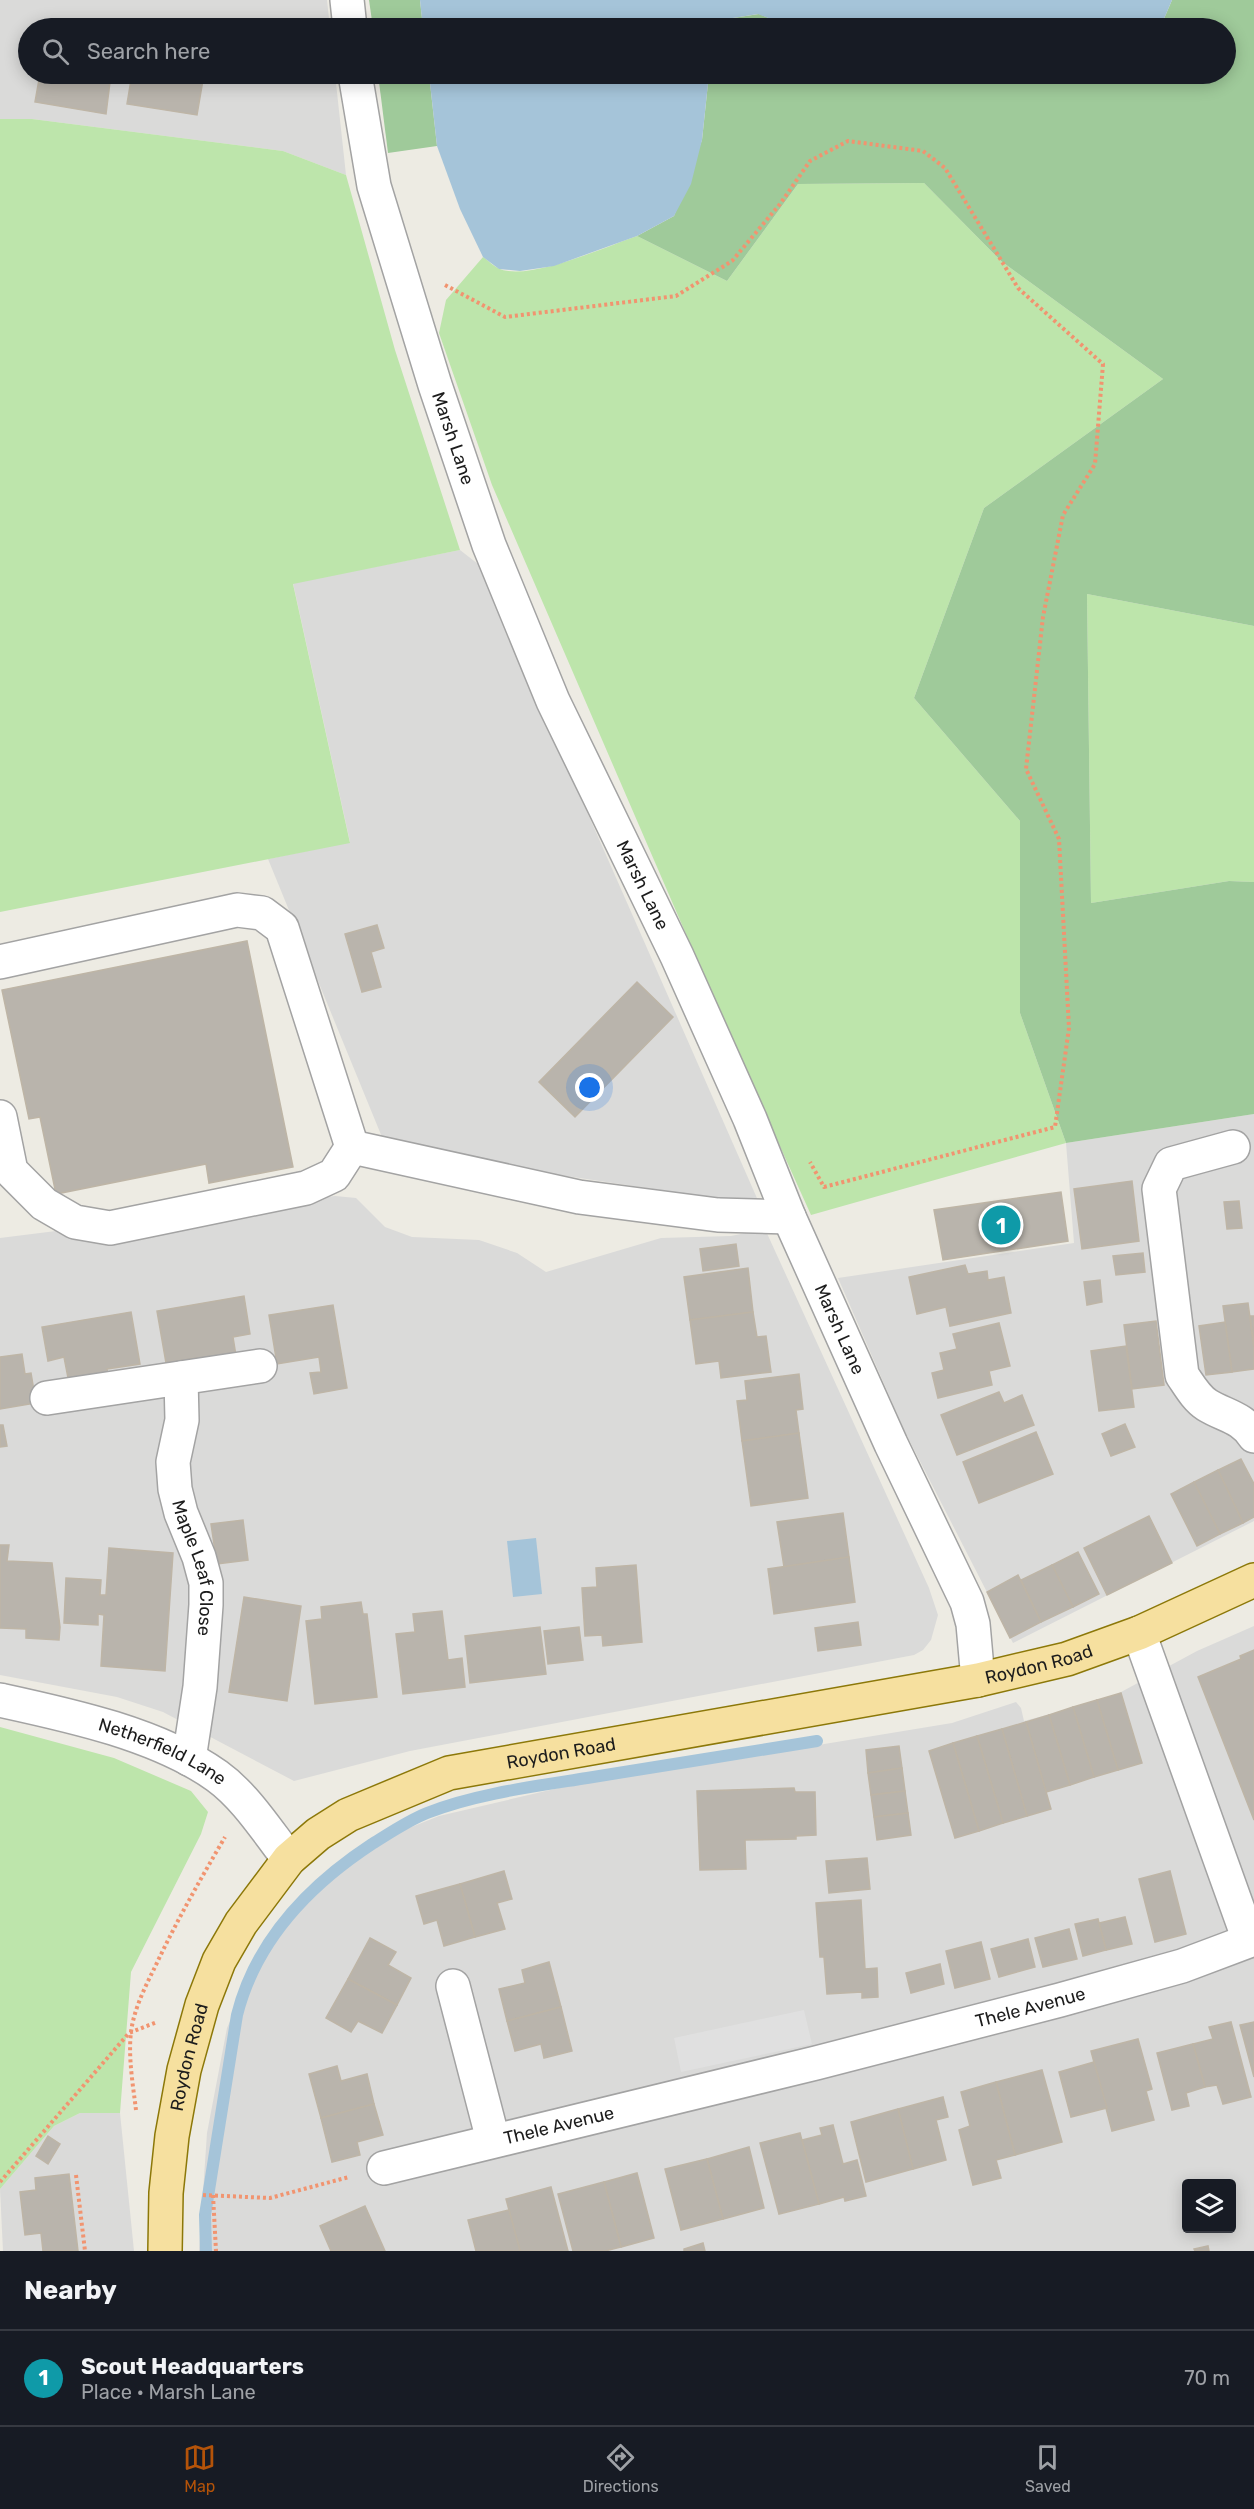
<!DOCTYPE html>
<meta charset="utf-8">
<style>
body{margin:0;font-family:Rubik,sans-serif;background:#242831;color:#f1f3f6}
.controls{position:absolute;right:18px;bottom:18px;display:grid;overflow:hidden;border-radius:6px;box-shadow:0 3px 15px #0003}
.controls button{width:54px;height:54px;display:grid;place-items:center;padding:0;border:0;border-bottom:2px solid #363941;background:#171b24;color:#f1f3f6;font:30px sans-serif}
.you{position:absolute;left:590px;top:1088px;width:21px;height:21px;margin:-15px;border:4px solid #fff;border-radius:50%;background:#1a73e8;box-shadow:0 0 0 9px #1a73e833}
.badge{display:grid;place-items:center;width:39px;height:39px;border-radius:50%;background:#b45309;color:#fff;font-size:20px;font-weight:700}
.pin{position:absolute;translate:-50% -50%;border:3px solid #fff;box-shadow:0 2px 6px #0006}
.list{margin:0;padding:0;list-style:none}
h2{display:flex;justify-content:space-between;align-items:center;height:78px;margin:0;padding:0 24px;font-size:26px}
h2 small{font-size:20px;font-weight:400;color:#9ea1a6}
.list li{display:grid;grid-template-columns:39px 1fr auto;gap:18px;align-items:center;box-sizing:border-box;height:96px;padding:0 24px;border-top:2px solid #363941}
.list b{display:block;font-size:22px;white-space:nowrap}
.list p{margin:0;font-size:20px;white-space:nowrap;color:#9ea1a6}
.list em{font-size:20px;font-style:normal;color:#9ea1a6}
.icon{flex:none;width:33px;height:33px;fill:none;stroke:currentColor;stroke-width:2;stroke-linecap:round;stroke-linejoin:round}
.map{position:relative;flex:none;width:1254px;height:2251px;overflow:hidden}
.search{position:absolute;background:#171b24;box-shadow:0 3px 15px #0003;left:18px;right:18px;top:18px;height:66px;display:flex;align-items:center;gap:15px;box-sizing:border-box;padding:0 21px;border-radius:33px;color:#9ea1a6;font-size:22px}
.sheet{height:174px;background:#171b24}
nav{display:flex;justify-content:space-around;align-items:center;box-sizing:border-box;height:84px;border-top:2px solid #363941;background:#171b24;font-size:16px;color:#9ea1a6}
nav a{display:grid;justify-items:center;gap:3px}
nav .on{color:#b45309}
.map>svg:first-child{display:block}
.residential{fill:#dadad9;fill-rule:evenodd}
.grass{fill:#bde5ab}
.forest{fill:#9fca9a}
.parking{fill:#e0e0e0}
.water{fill:#a5c4d9}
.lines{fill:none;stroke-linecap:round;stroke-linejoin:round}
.stream{stroke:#a5c4d9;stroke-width:12}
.building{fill:#b9b4ac;stroke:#beb5a6;stroke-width:1.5}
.minor-casing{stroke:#a3a3a3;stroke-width:36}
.major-casing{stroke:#8c7809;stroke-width:36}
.path{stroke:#f19470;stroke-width:4;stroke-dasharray:3 3;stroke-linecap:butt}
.minor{stroke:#fff;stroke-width:33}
.major{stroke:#f6e09f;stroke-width:33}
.labels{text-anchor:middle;stroke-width:4.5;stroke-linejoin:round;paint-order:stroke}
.street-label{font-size:18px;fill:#1c1c1c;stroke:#fff}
</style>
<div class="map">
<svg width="1254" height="2251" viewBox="0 0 1254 2251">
<rect width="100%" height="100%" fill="#edebe3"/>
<g class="residential">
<polygon points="0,0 327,0 330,28 28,28 28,74 335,74 346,175 283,151 32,119 0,119"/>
<polygon points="460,550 478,564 760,1205 407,1152 384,1142 268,859 350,842 293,583"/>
<polygon points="1254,1114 1254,1521 1013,1643 905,1432 838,1278 1074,1243 1066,1143"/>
<polygon points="335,1196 356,1198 385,1227 412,1237 479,1240 517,1253 546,1272 661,1238 731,1236 765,1229 929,1588 938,1615 931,1640 923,1650 914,1655 410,1751 294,1781 163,1712 117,1697 0,1675 0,1238"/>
<path d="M1254 1626V2251H199L207 2133 227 2028 255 1965 280 1925 297 1905 350 1858 355 1862 384 1838 439 1816 563 1787 952 1723 1016 1702 1021 1708 1024 1721 1110 1698 1197 1651ZM1186 2184H1232V2228H1186Z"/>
<polygon points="80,2113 120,2113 134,2251 3,2251 0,2189 54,2126"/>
</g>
<g class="grass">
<polygon points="0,119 32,119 283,151 346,175 395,350 460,550 293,584 350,843 0,912"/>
<path d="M924 183 1001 261 1163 379 984 508 914 698 1020 821V1013L1066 1143 811 1215 727 1029 492 485 439 333 446 300 483 257C488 260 493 266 498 268 526 283 607 246 637 236L727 281 798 184Z"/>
<polygon points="1087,594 1254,626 1254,882 1229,881 1091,903"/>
<polygon points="0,1727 114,1758 191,1791 208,1812 201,1834 131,1972 120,2113 80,2113 54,2126 0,2189"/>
</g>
<g class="forest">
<polygon points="369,0 420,0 423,28 373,28"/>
<polygon points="1172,0 1254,0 1254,626 1087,594 1091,903 1229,881 1254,882 1254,1114 1066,1143 1020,1013 1020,821 914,698 984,508 1163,379 1001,261 924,183 798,184 727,281 637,236 674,216 702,140 709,74 1226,74 1226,28 1160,28"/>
<polygon points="759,14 793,28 835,26 843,28 724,28 733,18"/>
<polygon points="378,74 429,74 437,146 388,153"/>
</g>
<polygon class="parking" points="804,2010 812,2044 681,2072 674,2038"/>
<g class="water">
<polygon points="420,0 1172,0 1160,28 793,28 758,14 733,18 724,28 423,28"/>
<polygon points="429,74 709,74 702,140 691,184 674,216 637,236 554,266 520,271 499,269 483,257 460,209 437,146"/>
<polygon points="536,1538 542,1594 513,1597 507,1541"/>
</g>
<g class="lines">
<path class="stream" d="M206 2251 205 2215 237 2015C256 1940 308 1886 372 1844 390 1833 407 1821 427 1813 474 1794 537 1786 587 1778 664 1766 740 1753 817 1741"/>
</g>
<g class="building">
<polygon points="140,19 198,28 139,28"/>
<polygon points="40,74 111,74 106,114 35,102"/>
<polygon points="132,74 204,74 197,115 127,104"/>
<polygon points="377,925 384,948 371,952 381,987 362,992 345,934"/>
<polygon points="247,941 293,1167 209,1183 206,1164 56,1194 40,1117 29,1119 2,990"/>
<polygon points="637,982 673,1017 575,1117 539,1082"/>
<polygon points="1132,1181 1139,1241 1082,1249 1074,1189"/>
<polygon points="1061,1192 1068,1241 943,1260 934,1210"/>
<polygon points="1239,1201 1242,1228 1227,1229 1224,1202"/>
<polygon points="736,1244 739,1266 703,1271 700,1249"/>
<polygon points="1143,1253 1145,1272 1116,1275 1113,1256"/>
<polygon points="965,1265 968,1274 987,1271 988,1280 1004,1277 1011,1313 950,1326 946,1307 917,1314 909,1277"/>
<polygon points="748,1268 753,1312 690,1320 684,1277"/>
<polygon points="1100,1280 1102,1302 1087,1305 1084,1282"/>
<polygon points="244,1296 250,1334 233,1337 236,1356 197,1363 196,1358 166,1363 157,1311"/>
<polygon points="1248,1303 1254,1347 1254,1369 1232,1372 1223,1306"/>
<polygon points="333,1305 347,1388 314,1394 310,1373 321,1372 319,1357 277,1364 269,1315"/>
<polygon points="131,1312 140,1364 107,1369 108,1376 69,1383 64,1357 48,1361 42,1327"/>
<polygon points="753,1312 757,1337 766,1336 771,1372 721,1378 719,1361 696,1364 690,1320"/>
<polygon points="1250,1316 1254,1316 1254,1347"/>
<polygon points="1156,1321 1164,1385 1132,1389 1124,1325"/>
<polygon points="1225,1322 1232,1372 1206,1375 1199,1326"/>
<polygon points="999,1323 1010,1366 989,1371 992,1385 938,1398 932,1373 944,1370 940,1353 957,1349 953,1334"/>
<polygon points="1126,1346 1134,1407 1099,1411 1091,1351"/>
<polygon points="22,1354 25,1374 31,1373 36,1403 0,1409 0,1357"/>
<polygon points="799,1374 803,1409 796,1410 799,1433 742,1441 737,1401 747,1400 745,1381"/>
<polygon points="999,1392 1004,1403 1022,1395 1034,1425 957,1455 941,1415"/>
<polygon points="1125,1424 1135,1447 1111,1456 1102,1434"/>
<polygon points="0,1425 3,1425 7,1446 0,1447"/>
<polygon points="1036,1432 1053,1474 979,1503 963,1462"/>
<polygon points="799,1433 808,1498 751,1506 742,1441"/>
<polygon points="1241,1459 1254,1484 1254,1517 1243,1523 1218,1470"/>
<polygon points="1218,1470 1243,1523 1220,1534 1194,1482"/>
<polygon points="1194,1482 1220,1534 1197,1546 1171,1494"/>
<polygon points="843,1513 849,1557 784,1567 777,1522"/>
<polygon points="1149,1516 1172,1563 1107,1595 1084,1548"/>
<polygon points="243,1520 248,1560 217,1564 211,1524"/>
<polygon points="0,1545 9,1545 7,1561 52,1563 60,1627 59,1640 26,1638 26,1629 0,1628"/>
<polygon points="109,1548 173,1553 165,1671 101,1666 104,1615 98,1614 98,1625 64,1623 66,1578 101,1580 100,1595 106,1595"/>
<polygon points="1078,1552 1099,1594 1073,1607 1052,1565"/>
<polygon points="849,1557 855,1602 774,1614 768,1569"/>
<polygon points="636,1565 642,1642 603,1646 602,1635 585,1636 582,1588 597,1587 596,1568"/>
<polygon points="1052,1565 1073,1607 1041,1622 1021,1580"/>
<polygon points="1018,1575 1041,1622 1010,1638 987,1592"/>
<polygon points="244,1597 301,1606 287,1701 229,1692"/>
<polygon points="361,1602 363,1614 367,1614 377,1697 315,1704 306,1621 322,1619 321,1607"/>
<polygon points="442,1611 448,1660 462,1658 465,1687 403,1694 396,1634 415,1632 413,1614"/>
<polygon points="858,1622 861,1645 818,1651 815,1628"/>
<polygon points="540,1627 546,1674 470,1683 465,1636"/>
<polygon points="579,1627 583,1660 548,1664 544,1631"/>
<polygon points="1254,1650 1254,1820 1198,1677 1241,1659 1240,1656"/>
<polygon points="1121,1693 1142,1763 1118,1770 1097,1700"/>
<polygon points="1097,1700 1118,1770 1094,1777 1073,1707"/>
<polygon points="1073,1707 1094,1777 1070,1785 1049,1715"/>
<polygon points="1049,1715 1070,1785 1046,1792 1026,1722"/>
<polygon points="1026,1722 1051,1809 1027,1816 1002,1729"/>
<polygon points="1002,1729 1027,1816 1003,1823 977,1736"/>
<polygon points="977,1736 1003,1823 979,1831 953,1743"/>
<polygon points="953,1743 979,1831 955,1838 929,1751"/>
<polygon points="899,1746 902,1768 868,1773 866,1750"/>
<polygon points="902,1768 905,1791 871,1795 868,1773"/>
<polygon points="794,1788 795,1792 815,1792 816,1835 796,1836 796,1839 745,1840 746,1869 700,1870 697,1791"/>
<polygon points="905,1791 908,1813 874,1817 871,1795"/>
<polygon points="908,1813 911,1835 877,1840 874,1817"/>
<polygon points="867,1858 870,1889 829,1893 826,1861"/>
<polygon points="504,1871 512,1899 497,1903 505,1929 475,1937 460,1884"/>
<polygon points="1170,1871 1186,1934 1155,1942 1139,1879"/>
<polygon points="460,1884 475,1937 444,1946 437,1920 424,1924 416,1896"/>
<polygon points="861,1900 865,1969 877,1968 878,1997 862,1998 862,1992 827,1994 824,1957 820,1957 816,1903"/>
<polygon points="1125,1917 1132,1944 1106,1950 1099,1923"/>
<polygon points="1098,1919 1106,1950 1083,1956 1075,1924"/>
<polygon points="1069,1929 1077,1959 1043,1967 1035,1938"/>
<polygon points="370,1938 396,1952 388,1965 411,1978 397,2005 348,1979"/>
<polygon points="1028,1939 1035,1967 999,1977 991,1949"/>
<polygon points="981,1942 990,1979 955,1988 946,1951"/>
<polygon points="549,1962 561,2007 507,2021 499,1989 525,1983 522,1970"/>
<polygon points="940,1964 944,1984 911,1993 906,1973"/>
<polygon points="348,1979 397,2005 382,2033 358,2021 351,2032 326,2018"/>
<polygon points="561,2007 572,2051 544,2058 541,2044 515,2051 507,2021"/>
<polygon points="1231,2022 1251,2097 1223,2104 1217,2085 1205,2087 1193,2044 1213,2039 1209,2027"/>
<polygon points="1254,2022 1254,2077 1240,2025"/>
<polygon points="1138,2039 1152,2089 1146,2091 1154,2120 1112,2131 1091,2051"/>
<polygon points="1193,2044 1205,2087 1186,2093 1189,2106 1172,2110 1157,2053"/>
<polygon points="1094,2062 1107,2108 1071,2117 1059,2072"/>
<polygon points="337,2066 341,2081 367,2074 374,2104 321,2118 309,2074"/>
<polygon points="1042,2070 1062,2142 1015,2155 996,2082"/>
<polygon points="996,2082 1015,2155 996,2160 1001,2178 973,2185 959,2130 970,2126 961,2092"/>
<polygon points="943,2097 948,2117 936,2120 946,2160 913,2169 898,2109"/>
<polygon points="374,2104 383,2135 357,2142 360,2155 332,2162 321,2118"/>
<polygon points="898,2109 913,2169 866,2182 851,2122"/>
<polygon points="833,2125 843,2164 857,2160 866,2196 845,2201 844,2197 819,2204 802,2140 822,2135 820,2128"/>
<polygon points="800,2133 819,2204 779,2214 760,2143"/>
<polygon points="48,2136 60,2144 48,2164 36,2156"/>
<polygon points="749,2147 764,2208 723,2219 707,2159"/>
<polygon points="707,2159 723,2219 681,2230 665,2169"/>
<polygon points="637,2173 654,2238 621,2247 604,2182"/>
<polygon points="69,2174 78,2251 43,2251 41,2233 25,2235 20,2192 36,2190 35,2178"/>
<polygon points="604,2182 621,2247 605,2251 573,2251 558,2194"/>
<polygon points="551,2187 568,2251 520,2251 506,2199"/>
<polygon points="365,2206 385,2251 331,2251 320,2226"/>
<polygon points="509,2210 520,2251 476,2251 468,2220"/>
<polygon points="703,2243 705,2251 684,2251 684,2249"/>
<polygon points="1208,2246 1209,2251 1195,2251 1194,2249"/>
</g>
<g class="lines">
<g class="minor-casing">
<g id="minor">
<polyline points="347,0 350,28"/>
<path id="s1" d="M355 74 374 186 435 385 489 545 553 701 677 956 750 1119 789 1217 891 1444 967 1602 973 1624 978 1680"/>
<polyline points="0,962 237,910 262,913 282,928 352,1147"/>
<polyline points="0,1117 11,1171 44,1204 75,1222 110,1228 306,1188 334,1175 352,1147"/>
<polyline points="352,1147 579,1197 718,1215 789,1217"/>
<path d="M1233 1147 1171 1164 1159 1189 1182 1375C1189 1385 1196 1398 1207 1405 1225 1416 1242 1417 1254 1436"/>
<path id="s2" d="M181 1378 182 1420 173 1462 175 1489 181 1513 199 1557 206 1583V1605L200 1687 189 1759"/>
<polyline points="47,1398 260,1366"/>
<polyline points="1139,1633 1249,1940"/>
<path id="s3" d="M0 1700C69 1715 158 1734 217 1776 246 1797 267 1831 289 1859"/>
<polyline points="453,1986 493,2140"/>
<path id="s4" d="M384 2168 816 2063 1060 2000 1182 1966 1254 1939"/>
</g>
</g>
<g class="major-casing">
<g id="major">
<path id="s5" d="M165 2251 166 2193 172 2136 184 2070 202 2005 219 1961 241 1923 289 1859 318 1834 348 1815 449 1773 978 1680 1067 1659 1139 1633 1254 1580"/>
</g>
</g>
<g class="path">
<polyline points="445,285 505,317 676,296 732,261 780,204 810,161 848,141 923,151 945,168 1018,288 1103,364 1095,464 1063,515 1043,617 1026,769 1059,839 1069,1028 1055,1127 824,1187 810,1162"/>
<path d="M136 2110C133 2085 128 2057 131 2032 134 2009 145 1987 155 1967 176 1922 200 1880 225 1837"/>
<polyline points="76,2175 85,2251"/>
<polyline points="0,2182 129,2033 157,2022"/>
<polyline points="203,2195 270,2198 349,2177"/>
<polyline points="213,2195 216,2251"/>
</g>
<use href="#minor" class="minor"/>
<use href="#major" class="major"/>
</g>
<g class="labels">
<g class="street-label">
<text dy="6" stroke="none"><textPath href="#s1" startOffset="378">Marsh Lane</textPath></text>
<text dy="6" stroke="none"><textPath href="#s1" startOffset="864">Marsh Lane</textPath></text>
<text dy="6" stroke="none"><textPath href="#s1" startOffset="1350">Marsh Lane</textPath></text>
<text dy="6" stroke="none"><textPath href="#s2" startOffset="194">Maple Leaf Close</textPath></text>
<text dy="6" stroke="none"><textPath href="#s5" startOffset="1204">Roydon Road</textPath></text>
<text dy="6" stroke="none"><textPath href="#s5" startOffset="718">Roydon Road</textPath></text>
<text dy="6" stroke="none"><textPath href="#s3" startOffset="171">Netherfield Lane</textPath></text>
<text dy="6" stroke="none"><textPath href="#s4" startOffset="666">Thele Avenue</textPath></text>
<text dy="6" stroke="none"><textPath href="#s5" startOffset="196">Roydon Road</textPath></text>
<text dy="6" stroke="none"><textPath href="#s4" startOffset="180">Thele Avenue</textPath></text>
</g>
</g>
</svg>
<div class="controls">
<button><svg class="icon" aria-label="layers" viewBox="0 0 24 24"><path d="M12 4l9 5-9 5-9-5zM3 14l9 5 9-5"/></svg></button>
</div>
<div class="you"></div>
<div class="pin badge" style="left:1001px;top:1225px;background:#0f9aa8">1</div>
<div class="search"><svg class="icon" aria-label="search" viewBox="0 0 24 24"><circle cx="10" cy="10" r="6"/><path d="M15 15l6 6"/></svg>Search here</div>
</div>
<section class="sheet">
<h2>Nearby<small></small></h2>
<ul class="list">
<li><span class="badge" style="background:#0f9aa8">1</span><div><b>Scout Headquarters</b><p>Place · Marsh Lane</p></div><em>70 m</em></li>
</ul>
</section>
<nav>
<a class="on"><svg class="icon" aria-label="map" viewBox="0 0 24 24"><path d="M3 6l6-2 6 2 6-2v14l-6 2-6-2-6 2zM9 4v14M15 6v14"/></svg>Map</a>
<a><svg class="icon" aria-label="directions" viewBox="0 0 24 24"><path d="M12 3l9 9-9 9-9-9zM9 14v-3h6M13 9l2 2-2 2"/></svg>Directions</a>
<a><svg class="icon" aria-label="saved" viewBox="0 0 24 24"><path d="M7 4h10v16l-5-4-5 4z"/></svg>Saved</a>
</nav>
